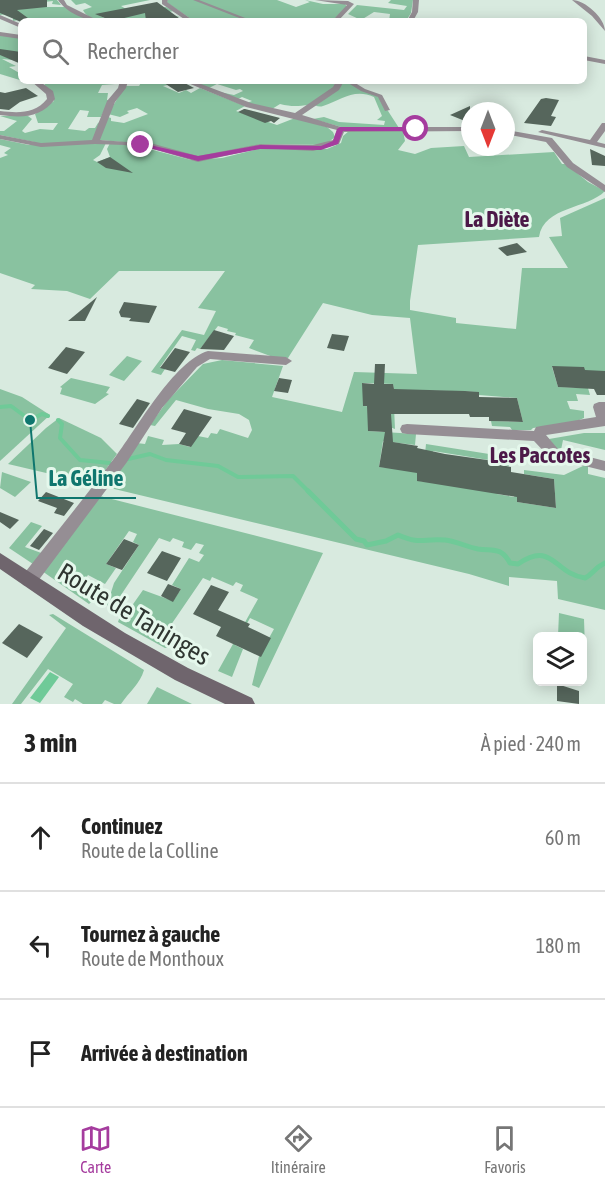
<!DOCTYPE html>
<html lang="fr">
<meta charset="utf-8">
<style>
body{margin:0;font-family:"Asap Condensed",sans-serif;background:#f2f2f2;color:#222}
.controls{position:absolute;right:18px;bottom:18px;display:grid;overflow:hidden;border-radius:9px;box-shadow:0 3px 15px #0003}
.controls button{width:54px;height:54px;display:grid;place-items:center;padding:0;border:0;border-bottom:2px solid #e0e0e0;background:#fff;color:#222;font:30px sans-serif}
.compass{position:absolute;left:461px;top:102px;width:54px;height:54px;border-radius:50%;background:#fff;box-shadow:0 3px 15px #0003;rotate:180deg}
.stop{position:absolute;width:18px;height:18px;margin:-14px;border:4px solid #a53c9e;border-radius:50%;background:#fff}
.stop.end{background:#a53c9e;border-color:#fff;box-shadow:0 2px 6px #0008}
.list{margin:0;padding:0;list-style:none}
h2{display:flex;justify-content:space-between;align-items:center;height:78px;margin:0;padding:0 24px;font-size:26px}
h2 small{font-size:20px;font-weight:400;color:#767676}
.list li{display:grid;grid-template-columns:39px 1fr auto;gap:18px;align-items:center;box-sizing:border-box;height:108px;padding:0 24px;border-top:2px solid #e0e0e0}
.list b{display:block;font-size:22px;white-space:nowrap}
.list p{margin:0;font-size:20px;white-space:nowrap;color:#767676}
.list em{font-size:20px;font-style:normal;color:#767676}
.icon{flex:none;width:33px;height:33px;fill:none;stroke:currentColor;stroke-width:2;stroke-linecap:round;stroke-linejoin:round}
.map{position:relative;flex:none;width:605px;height:704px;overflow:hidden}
.search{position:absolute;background:#fff;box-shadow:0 3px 15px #0003;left:18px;right:18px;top:18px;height:66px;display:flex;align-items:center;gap:15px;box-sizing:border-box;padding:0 21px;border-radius:9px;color:#767676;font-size:22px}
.sheet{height:402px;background:#fff}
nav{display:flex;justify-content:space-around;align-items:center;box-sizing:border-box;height:84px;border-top:2px solid #e0e0e0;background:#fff;font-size:16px;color:#767676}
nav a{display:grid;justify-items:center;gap:3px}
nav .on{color:#a53c9e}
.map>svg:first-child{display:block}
.green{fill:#89c2a0}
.water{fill:#6fca98}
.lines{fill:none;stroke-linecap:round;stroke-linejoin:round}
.stream-far1{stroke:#6fca98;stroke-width:4}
.stream{stroke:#6fca98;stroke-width:5}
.building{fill:#56665c}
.pedestrian{fill:#958e94;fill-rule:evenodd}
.minor{fill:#958e94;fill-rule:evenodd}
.secondary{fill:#6f656d;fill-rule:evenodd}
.route{fill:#a53c9e}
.labels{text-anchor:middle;stroke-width:6;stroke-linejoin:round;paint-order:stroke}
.neighbourhood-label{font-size:22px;font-weight:bold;fill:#4c1948;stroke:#e5f8ec}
.near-street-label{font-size:26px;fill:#2f3631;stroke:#e5f8ec}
.leader{fill:none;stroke:#0f766e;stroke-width:2}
.callout-dot{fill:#0f766e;stroke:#e5f8ec;stroke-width:2}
.callout-label{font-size:22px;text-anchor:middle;font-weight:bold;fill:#0f766e;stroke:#e5f8ec;stroke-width:6;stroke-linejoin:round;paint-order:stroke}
</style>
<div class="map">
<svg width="605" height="704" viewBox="0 0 605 704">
<rect width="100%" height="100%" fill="#d8eadf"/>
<g class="green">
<polygon points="0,0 57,0 61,5 52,4 53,1 44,2 42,7 66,7 94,21 32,21 28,18 13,21 13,18 8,14 0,15"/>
<path d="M71 0H150L121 6 131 12 166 7 174 11 163 13 180 17 141 18 136 19 138 21H120L122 19 100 16 112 21C100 21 89 21 83 10L92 7 85 3 76 5Z"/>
<polygon points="168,0 277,0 296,7 310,2 305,0 323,4 345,4 347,7 332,21 194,21 166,2"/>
<polygon points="391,0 413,0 411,13 406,21 389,21 390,14 374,12 361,20 348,14 357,5 404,10 407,6 388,3"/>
<polygon points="0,35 21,38 21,53 13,60 2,59 16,66 9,67 21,74 21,81 32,81 33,84 0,74"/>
<path d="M49 81H117L115 84 102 85 98 93H108L107 100H109L101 117H87L89 111 80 110 68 129 85 131 89 128H95L98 123 108 117 111 118V121L124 123 148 114 137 108 127 111 129 113 120 117 108 114 125 86H139L142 81H162L168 85 163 86 179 93 186 90 191 93 200 88 245 106 236 111 277 125 295 118 327 127 333 132 335 137 325 145 262 144 197 157 143 144 100 140 106 143 100 155 93 160 97 162 110 157 107 149 110 143 138 146 191 160 222 158 258 149H327L341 143 343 136 349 131H403L405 141 398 150 415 154 431 148 464 146 469 157 554 152 562 164H566L588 182 605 191C588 209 544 206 539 237L418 245 410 301V310L456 318V323L516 329 522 268H568L549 237 562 236 560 218 605 198V371H599V373L552 367 558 387 588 388 590 395 576 394 578 401H567L570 409 584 411V418L572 423 533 428 531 430H512L510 427 492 426 491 421 523 422 517 398 479 395 478 392C450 391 422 389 394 392L393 384 363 383V406L394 407 395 429 368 419V431L416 434 415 445 383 441 379 467 418 470 417 480 419 481 496 489 497 494 514 497 517 490V502L556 508 554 479 524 474V470L564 475 585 465 588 466V474L605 478V610L558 599 557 581 509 577V586L469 574 106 487 137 443 145 444 148 436 164 440 162 445 179 444 190 447 198 436 208 438 211 433 217 434 220 429 248 438 252 430 249 420 239 414 208 409 176 400 155 426 150 425 168 400 203 364 222 360 283 366 272 397 342 412 354 372 417 374 410 318 372 315 323 303 288 358 273 357 249 348 254 340 235 335 236 333 227 331 228 329 218 326 200 349 197 348 195 351 191 350 196 340 182 336 160 367 165 369 161 375 151 372 182 330 204 335 216 311 198 308 225 271H119L90 299 67 291 31 289 35 285 0 273V158L8 155 4 153 11 148 0 145V139L29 145 34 142 0 135V131H4L17 121 0 116H28L32 119 22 131 25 133 40 129 53 130 58 123H38L35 114 54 101 52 91 43 86Z"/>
<path d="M190 81H336L334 86H340L343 81H347L379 97 399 128 341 127 313 119 324 117 339 122 384 125 385 121 377 120 382 116 374 97C354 88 341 100 323 106 318 108 314 104 309 105 298 106 292 107 280 104L272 109 247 103 252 101 242 97 236 100 215 91 234 95 243 91 240 89 236 90 217 84 209 88Z"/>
<polygon points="127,356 142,361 124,381 109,375"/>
<polygon points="71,378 110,387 106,393 109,394 95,404 60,394 62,388 60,387"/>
<polygon points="0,389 22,397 50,415 0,461"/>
<polygon points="59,418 101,438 117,454 96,483 93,484 8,464 46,428"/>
<polygon points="584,433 605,433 605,450 563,440 561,450 556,448 549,439"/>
<polygon points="426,444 508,457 509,466 501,465 501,462 433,451 432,456 425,454"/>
<polygon points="2,472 31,482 15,497 0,488"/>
<polygon points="100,496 323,553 259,688 252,685 259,656 274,629 250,618 235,645 243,649 232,677 218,671 258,599 240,591 243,585 236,582 233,586 212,577 210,581 203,578 162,638 175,644 171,647 165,648 118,622 120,616 124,617 143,590 173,601 181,589 172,585 189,558 199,562 204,555 199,553 204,545 196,543 191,550 182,547 184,542 173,538 170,542 159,538 111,610 107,605 114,583 139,545 133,542 137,534 129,531 106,564 116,568 105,584 88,575 76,591 92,601 89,604 42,571"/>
<polygon points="31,522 42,526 25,547 44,554 36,566 9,548"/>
<polygon points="559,613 584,619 586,680 583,679 582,636 558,636"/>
<path d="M53 614 144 670C140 684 129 692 121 704H114L105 700 102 704H83L75 699 73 702 64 697 73 684 48 669 21 704H12L66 628 49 615Z"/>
<polygon points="157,687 192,704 147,704"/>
</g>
<polygon class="water" points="50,672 59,677 40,703 30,698"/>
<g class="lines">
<g class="stream-far1">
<polyline points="0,407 11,406 30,420 42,414 48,416"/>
<polyline points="58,420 62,424 60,438 80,460 110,463"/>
<polyline points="128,459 150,454 166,460 218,466 238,477 293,476 309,492"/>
</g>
<path class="stream" d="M308 491 356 539 364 541 367 545 386 541 398 535C421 545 423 538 445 540 456 541 467 547 478 549 494 551 501 547 510 563L518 564C553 540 554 574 585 578 593 574 594 568 605 563"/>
</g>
<g class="building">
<polygon points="0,0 47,0 47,7 17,10 32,21 21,22 0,13"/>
<polygon points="157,2 183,21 146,21 145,13 112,21 95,14"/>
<polygon points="0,49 21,52 21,64 0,55"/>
<polygon points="161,81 181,81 194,88 178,92"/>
<polygon points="26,88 38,96 20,102 9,110 0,109 0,92 5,93"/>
<polygon points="546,98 559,100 551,116 556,117 551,126 524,123 541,99"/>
<polygon points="470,106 470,123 450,115"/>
<polygon points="244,109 245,109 280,118 274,123 271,121 265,123 238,112"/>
<polygon points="590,149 605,156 605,166 592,165"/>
<polygon points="110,157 133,173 106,168 97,162"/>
<polygon points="517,243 527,252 507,256 498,248"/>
<polygon points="97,297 85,321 68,321"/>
<polygon points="124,302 157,306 149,323 129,321 131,318 121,317 119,312"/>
<polygon points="214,330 234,336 224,350 200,349"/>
<polygon points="332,334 349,336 344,351 327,348"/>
<polygon points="66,347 85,352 67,374 48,368"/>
<polygon points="175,348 190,352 175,372 160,368"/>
<polygon points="375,364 385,364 384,384 393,384 394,389 465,391 479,392 479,397 517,398 523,422 489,421 489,417 470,417 469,414 391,414 393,442 418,446 417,448 445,454 501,462 501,465 511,467 511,472 554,479 556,508 517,502 517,497 417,481 417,473 379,467 385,432 368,431 367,406 363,406 362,383 374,384"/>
<polygon points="552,366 584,367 585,370 605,371 605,395 597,395 594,389 558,387"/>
<polygon points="279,378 292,380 288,393 274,391"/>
<polygon points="137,399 150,403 133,428 119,424"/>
<polygon points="184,409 212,417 191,447 179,444 186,433 171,429"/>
<polygon points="46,492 74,503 64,516 54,513 57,508 38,501"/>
<polygon points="0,512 19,520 10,529 0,522"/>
<polygon points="44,529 53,533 39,550 30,546"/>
<polygon points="124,539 139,545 122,570 106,564"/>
<polygon points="162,551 181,558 167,581 147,573"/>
<polygon points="168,584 181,589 173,602 161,596"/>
<polygon points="211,585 229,592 218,610 250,624 248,627 271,638 261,657 216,636 221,627 193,614"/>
<polygon points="19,624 43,637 27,658 2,643"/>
<polygon points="557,684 579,691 579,704 557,701"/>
</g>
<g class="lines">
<g class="pedestrian">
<polygon points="193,0 199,0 253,21 247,21"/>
<polygon points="345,81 352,81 365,89 382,95 390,110 385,111 378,97 361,91"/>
</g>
<g class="minor">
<path d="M58 0H64L67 5 99 21C85 21 66 12 58 0Z"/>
<polygon points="162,0 168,0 167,2 194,21 187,21 162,4"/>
<polygon points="315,0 348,1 354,4 338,21 332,21 347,5"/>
<polygon points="413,0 419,0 418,12 413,21 407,21 412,12"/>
<path d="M572 0C585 0 605 18 605 31L592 16Z"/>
<polygon points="0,15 21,24 21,28 0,19"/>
<polygon points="0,32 21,35 21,39 0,36"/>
<polygon points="584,56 605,60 605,64 584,60"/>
<path d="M31 81H39L53 91 55 99C41 118 22 118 0 115V111C18 113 35 114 47 99L46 94Z"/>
<polygon points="120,81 128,81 126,88 115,102 100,140 154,144 198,156 260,144 313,145 333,140 337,130 246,107 183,81 193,81 251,103 295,113 333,87 336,81 344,81 339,90 302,115 341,127 470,127 470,131 344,132 339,144 313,151 260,148 198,162 153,149 124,145 95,144 41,147 0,139 0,135 41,143 92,140 107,101 118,88"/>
<polygon points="602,123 605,123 605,131 597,142 605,144 605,148 538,132 542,130 590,140"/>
<polygon points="506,130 552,138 573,163 605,185 605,192 567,167 546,142 506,134"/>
<path d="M208 351 286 357 292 361 286 365 210 359 197 367 162 408 127 462 35 585 29 587 23 585 21 580 23 575C54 535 86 496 116 456 137 428 174 361 208 351Z"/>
<polygon points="599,402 605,402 605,426 546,435 558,449 605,461 605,471 549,457 534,441 407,434 402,433 400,429 402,425 407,424 534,431 536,427 541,426 596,417 593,407 594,404"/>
</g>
<polygon class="secondary" points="0,553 125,633 188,668 252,698 255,704 225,704 175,680 83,626 0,569"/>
</g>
<polygon class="route" points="340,127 416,127 419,129 416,131 343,131 338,144 321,150 260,149 198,161 138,145 141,143 198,156 260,145 321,146 333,141 337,129"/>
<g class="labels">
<g class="neighbourhood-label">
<text x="497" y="227">La Diète</text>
<text x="540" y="463">Les Paccotes</text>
</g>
<g class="near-street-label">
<text transform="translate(134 614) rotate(31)" y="9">Route de Taninges</text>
</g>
</g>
<path class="leader" d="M30 420L37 498H136"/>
<circle class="callout-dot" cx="30" cy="420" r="6"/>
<g class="callout-label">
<text x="86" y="486">La Géline</text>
</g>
</svg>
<div class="controls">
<button><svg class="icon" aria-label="layers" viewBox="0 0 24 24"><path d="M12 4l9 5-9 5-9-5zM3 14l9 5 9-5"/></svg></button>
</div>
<svg class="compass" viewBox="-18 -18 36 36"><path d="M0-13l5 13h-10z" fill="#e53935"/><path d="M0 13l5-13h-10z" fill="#767676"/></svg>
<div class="stop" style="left:416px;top:129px"></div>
<div class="stop end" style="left:141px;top:145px"></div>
<div class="search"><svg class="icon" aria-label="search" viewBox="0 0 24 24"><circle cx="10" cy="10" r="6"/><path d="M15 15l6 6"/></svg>Rechercher</div>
</div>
<section class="sheet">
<h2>3 min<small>À pied · 240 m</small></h2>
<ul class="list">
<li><svg class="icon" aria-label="ahead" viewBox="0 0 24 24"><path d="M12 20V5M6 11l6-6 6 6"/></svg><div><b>Continuez</b><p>Route de la Colline</p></div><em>60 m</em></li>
<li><svg class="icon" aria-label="left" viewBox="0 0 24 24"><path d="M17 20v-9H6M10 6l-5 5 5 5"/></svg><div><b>Tournez à gauche</b><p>Route de Monthoux</p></div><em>180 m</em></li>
<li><svg class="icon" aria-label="arrive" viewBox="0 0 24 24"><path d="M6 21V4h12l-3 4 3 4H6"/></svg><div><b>Arrivée à destination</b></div></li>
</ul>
</section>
<nav>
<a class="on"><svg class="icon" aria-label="map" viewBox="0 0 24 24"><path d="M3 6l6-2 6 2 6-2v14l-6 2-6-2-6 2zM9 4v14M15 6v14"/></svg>Carte</a>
<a><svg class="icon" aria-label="directions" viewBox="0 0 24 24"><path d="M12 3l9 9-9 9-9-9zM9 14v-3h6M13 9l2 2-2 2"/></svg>Itinéraire</a>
<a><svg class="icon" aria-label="saved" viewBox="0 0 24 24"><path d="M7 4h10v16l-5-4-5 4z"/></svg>Favoris</a>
</nav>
